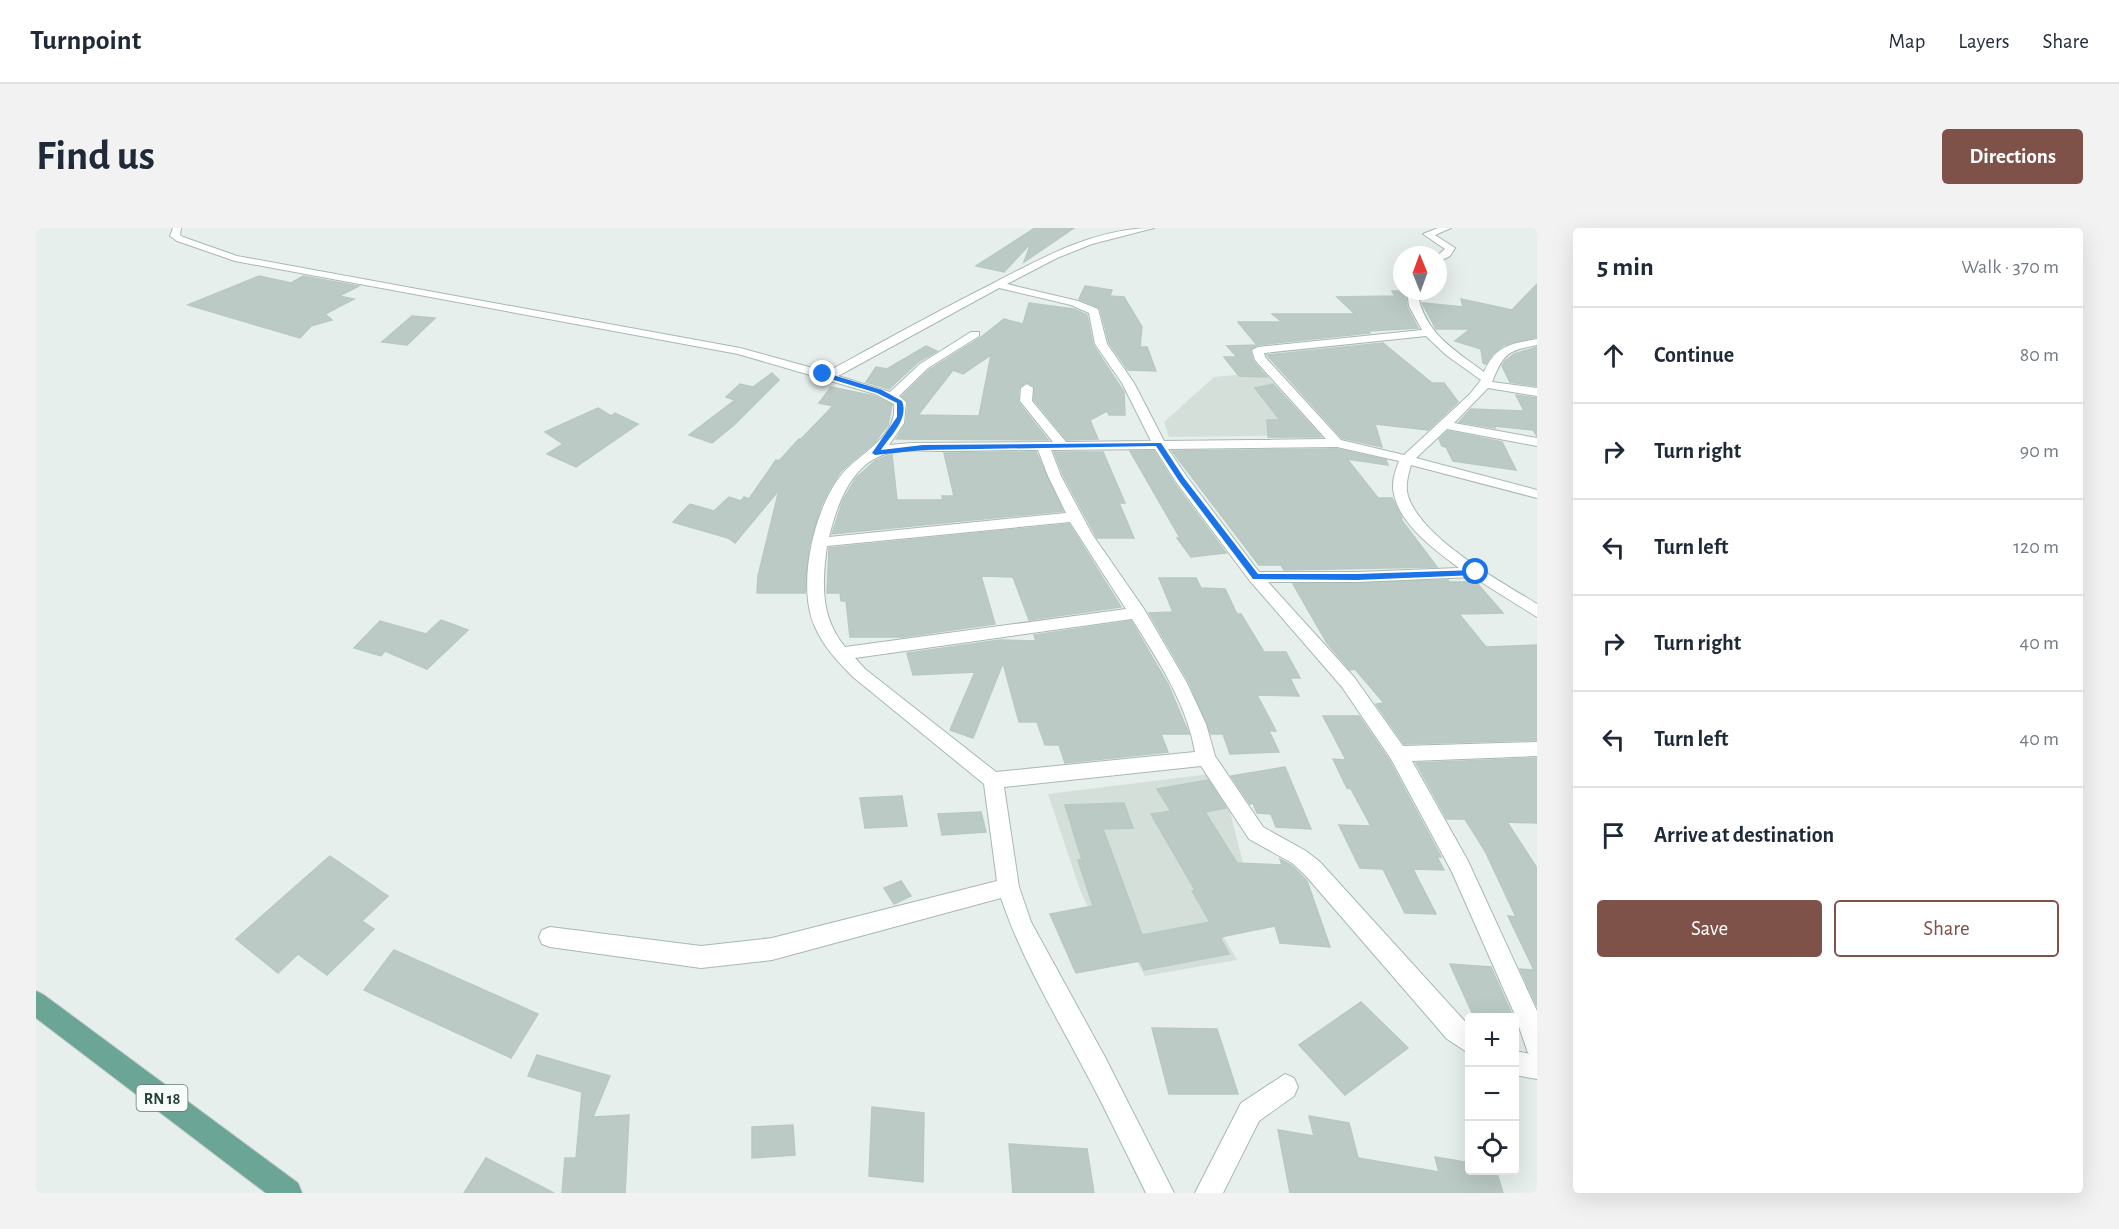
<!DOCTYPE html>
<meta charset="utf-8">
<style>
body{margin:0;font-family:"Alegreya Sans",sans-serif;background:#f2f2f3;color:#1f2937}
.controls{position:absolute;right:18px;bottom:18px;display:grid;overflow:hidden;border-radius:6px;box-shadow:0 6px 24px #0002}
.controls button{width:54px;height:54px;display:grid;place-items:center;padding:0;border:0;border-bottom:2px solid #e0e1e3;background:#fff;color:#1f2937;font:30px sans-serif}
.compass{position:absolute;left:1357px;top:18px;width:54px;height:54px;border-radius:50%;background:#fff;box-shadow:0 6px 24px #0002;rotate:359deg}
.stop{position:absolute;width:18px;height:18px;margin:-14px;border:4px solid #1a73e8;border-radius:50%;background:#fff}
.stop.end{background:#1a73e8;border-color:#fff;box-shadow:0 2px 6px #0008}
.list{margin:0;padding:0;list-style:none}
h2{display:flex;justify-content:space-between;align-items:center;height:78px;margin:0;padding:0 24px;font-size:26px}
h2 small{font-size:20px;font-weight:400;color:#747a83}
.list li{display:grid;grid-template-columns:39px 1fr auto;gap:18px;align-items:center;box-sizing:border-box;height:96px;padding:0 24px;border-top:2px solid #e0e1e3}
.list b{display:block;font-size:22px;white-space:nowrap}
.list em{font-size:20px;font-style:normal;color:#747a83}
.actions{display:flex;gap:12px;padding:18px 24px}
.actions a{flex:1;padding:14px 0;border:2px solid #7f5249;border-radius:6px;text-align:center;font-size:21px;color:#7f5249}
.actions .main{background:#7f5249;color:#fff}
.icon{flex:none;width:33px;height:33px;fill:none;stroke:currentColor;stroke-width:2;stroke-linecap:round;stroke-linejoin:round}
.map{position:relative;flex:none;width:1501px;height:965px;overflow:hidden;border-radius:6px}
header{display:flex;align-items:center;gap:36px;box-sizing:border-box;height:84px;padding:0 30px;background:#fff;border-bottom:2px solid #e0e1e3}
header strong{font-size:28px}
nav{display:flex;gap:33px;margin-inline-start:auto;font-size:21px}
.intro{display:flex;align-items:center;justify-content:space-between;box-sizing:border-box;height:144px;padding:0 36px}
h1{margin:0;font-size:42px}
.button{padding:15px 27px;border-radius:6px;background:#7f5249;color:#fff;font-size:21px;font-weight:700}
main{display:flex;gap:36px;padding:0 36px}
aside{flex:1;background:#fff;border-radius:6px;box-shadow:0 6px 24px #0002}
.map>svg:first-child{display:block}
.built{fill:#d4dfda}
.building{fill:#bbcac4;stroke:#b8c9c2;stroke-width:1.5;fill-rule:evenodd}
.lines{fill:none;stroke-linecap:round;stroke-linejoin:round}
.minor-casing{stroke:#a8b8b2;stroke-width:2}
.major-casing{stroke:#c2cac8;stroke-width:2}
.minor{fill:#fff;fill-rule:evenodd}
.major{fill:#6aa596;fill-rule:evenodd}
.route{fill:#1a73e8}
.labels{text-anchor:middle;stroke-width:4.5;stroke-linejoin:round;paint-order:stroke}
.shield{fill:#f7fbf9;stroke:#637a73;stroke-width:1.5}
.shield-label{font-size:16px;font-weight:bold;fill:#24423a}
</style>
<header>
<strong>Turnpoint</strong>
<nav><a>Map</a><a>Layers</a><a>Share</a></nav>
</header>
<div class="intro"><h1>Find us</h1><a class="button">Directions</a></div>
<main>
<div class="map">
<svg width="1501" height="965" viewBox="0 0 1501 965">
<rect width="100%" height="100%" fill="#e6efeb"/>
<g class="built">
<polygon points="1227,144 1286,207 1133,209 1128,194 1178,149"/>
<polygon points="1173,546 1185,548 1221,690 1204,695 1208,705 1187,708 1201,732 1109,748 1085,704 1065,706 1044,662 1012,566"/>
</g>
<g class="building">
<polygon points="999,0 1038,0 988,34 995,15 968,44 940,38"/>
<polygon points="223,48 255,55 267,48 323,58 303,68 318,71 289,86 296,92 275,98 264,110 152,77"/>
<polygon points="1501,56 1501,109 1468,117 1456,127 1450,136 1447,135 1445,121 1419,113 1434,101 1400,101 1386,75 1427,79 1425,71 1476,82"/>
<polygon points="1049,58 1076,62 1074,68 1088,69 1106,99 1104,119 1111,119 1120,143 1092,142 1073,115 1064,80 1043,71"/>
<polygon points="1356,63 1369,63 1371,79 1382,100 1332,103 1334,105 1221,117 1214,121 1217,133 1231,149 1203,148 1188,129 1201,129 1191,118 1221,117 1202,94 1246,94 1236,86 1319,86 1301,69 1359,68"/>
<path d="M993 75 1038 81 1051 87 1057 117 1088 164 1089 187H1073L1071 183 1054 192 1062 211 1031 212 998 172V158L990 154 983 160 982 174 1012 212 860 211 870 195 872 174 866 168 893 142 944 110 968 91 987 96ZM955 127 943 188 882 187 917 142 927 146Z"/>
<polygon points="376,88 399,90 371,117 346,114"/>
<polygon points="1347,115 1396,155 1408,155 1422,174 1392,202 1339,196 1346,219 1306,210 1231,127"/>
<polygon points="890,118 901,123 882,134 853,161 830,154 840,139 851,141"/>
<polygon points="1501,119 1501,158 1474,154 1466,138 1469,133 1478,126"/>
<polygon points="736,145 743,152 698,197 676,215 653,207 699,172 690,169 704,156 717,159"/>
<polygon points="1237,156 1285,209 1232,209 1231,192 1244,192 1219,160"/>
<polygon points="795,159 838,168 856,177 852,197 839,214 804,244 794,260 785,278 773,319 769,365 721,365 722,348 743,262 699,315 692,310 637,294 654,276 678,283 693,269 705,273 708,269 713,271 740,232 743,233 763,211 765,211 797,178 783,175"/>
<polygon points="1480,167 1501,170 1501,208 1497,202 1458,198 1459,200 1423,194 1435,181 1488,183"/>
<polygon points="562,180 575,188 579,185 602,196 540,239 511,226 527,216 509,204"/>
<polygon points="1412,203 1466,214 1480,242 1417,233 1410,219 1406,218 1403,211"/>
<polygon points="1301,221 1350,232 1352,237 1311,231 1342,270 1356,270 1366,290 1364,290 1401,339 1248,342 1245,337 1223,337 1136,223"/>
<polygon points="1094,223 1118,223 1138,255 1190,325 1155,329 1141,310 1144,310"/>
<polygon points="1000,224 1027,283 796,306 807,272 820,250 839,233 851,228 856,227 861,272 907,272 906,268 918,268 908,225"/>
<polygon points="1018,224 1067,224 1089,275 1083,275 1098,310 1061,310 1027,247"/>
<polygon points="1033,296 1085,379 993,392 977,349 945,348 959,396 867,409 814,409 810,373 805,373 804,365 791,365 793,320"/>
<polygon points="1123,350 1160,350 1165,360 1189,361 1201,386 1205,386 1228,424 1250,424 1264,450 1254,450 1263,468 1221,467 1240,503 1233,503 1243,524 1194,526 1187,506 1175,506 1153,454 1113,385 1137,384"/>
<polygon points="1412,352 1413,354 1440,354 1467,385 1423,386 1450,419 1501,417 1501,512 1368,516 1340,476 1348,475 1319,441 1314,442 1291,415 1257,356"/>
<polygon points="405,392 432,402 391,441 349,423 345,428 318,420 344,393 390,406"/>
<polygon points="1095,393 1132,456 1153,506 1125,506 1132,524 1029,535 1023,517 1009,517 1001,494 983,494 967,435 937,510 914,502 939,444 877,447 871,425 964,412 1000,413 998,407"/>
<polygon points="1287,488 1323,488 1353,532 1405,629 1401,629 1408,642 1377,641 1400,686 1369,685 1347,641 1324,640 1303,597 1335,598 1315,561 1311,560 1297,531 1310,532"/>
<polygon points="1501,530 1501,595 1471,594 1501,640 1501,778 1484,741 1498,742 1472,688 1480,689 1449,623 1429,591 1411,591 1380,535"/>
<polygon points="1249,539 1275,601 1240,599 1235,586 1221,585 1217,575 1214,576 1195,548"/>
<polygon points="1172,552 1190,580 1169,584 1201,635 1246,637 1244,631 1255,637 1271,653 1294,719 1244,715 1239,698 1184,709 1193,726 1108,742 1104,733 1040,745 1014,686 1057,678 1042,632 1046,632 1029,577 1088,575 1097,600 1067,601 1106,707 1174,694 1156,663 1159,662 1115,586 1135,583 1121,561"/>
<polygon points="866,568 871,598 829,600 824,570"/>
<polygon points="945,584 950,604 906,607 902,586"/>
<polygon points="294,628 352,668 326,693 338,701 291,747 262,726 242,745 200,711"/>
<polygon points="865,653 875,668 858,676 848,660"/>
<polygon points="358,722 502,786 475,830 328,762"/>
<polygon points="1414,736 1455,739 1477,789 1438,789"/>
<polygon points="1325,774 1372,820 1309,867 1263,817"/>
<polygon points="1116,800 1181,801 1202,866 1133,866"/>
<polygon points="501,827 574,848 557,889 593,887 589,965 526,965 529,930 540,930 546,864 492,848"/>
<polygon points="836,879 888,885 887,954 833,948"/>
<polygon points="1273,888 1313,895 1322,930 1403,944 1399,929 1434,935 1434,942 1460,942 1467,965 1254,965 1242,902 1278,908"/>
<polygon points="757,897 759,927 716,930 716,899"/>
<polygon points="973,916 1051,921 1058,965 977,965"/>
<polygon points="450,930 518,965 428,965"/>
</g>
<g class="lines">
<g class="minor-casing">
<g id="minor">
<path d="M137 0H145L144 7 147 9 201 28 704 120 791 144C844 115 898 85 952 58 1004 31 1058 0 1118 0L1056 16 1021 30 971 56 1042 73 1062 81 1071 116 1098 155 1128 213 1290 211 1219 132 1216 122 1222 119 1386 102 1373 78 1371 63H1381C1388 105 1416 120 1448 144 1460 117 1475 116 1501 111V117C1471 123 1468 125 1456 154L1501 160V168L1452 160 1418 195 1501 210V218L1411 201 1380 230 1501 262V270L1375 237C1372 247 1369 258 1372 268 1386 311 1464 353 1501 376V389L1437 349 1321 354H1232L1318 449 1367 518 1501 514V528L1376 533 1432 633 1501 783V851L1478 847V823L1495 826 1492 825 1479 787 1416 644 1355 531 1306 459 1214 353 1140 254 1119 221 1015 222 1025 248 1056 306 1108 381 1151 455 1170 496 1179 528 1227 599 1270 623 1284 634 1434 799V826L1411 811 1270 648 1256 635 1213 611 1165 538 968 559 983 659 995 694 1069 829 1138 965H1110C1090 925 1071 884 1050 845 1020 788 986 732 965 670L736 732 665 740 514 719 506 716 503 709 506 702 514 699 665 718 736 710 961 653 948 556 817 449C802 434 788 419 779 399 760 358 778 280 806 246 824 225 862 209 858 176L839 166 702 126 199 33 141 13 134 8ZM963 60 1035 77 1053 85 1059 116 1086 155 1115 213 1030 214 996 173 997 160 991 156 985 160 984 173 1017 214 875 215 853 217 868 195 870 174 863 168 892 140 943 108V104H935L884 136 854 164 802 148ZM1390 108 1410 127 1445 152 1434 166 1368 227 1305 212 1229 129 1228 125ZM1301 219 1363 233C1359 244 1355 255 1358 266 1364 297 1399 322 1423 340L1321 344H1223L1151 249 1132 221ZM1002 222 1012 248 1030 285 793 309C801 277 815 236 850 226 869 220 890 223 910 223 941 223 971 222 1002 222ZM1034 294 1090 381 809 419C784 389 786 355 791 318ZM1096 391C1122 432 1151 476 1159 524L960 544 829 441 819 430Z"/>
<polygon points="1402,0 1415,0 1399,7 1419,20 1414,28 1402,34 1402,27 1409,21 1387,6"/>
<polygon points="1249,846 1258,850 1262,859 1258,868 1223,893 1187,965 1159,965 1205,875"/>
</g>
</g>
<g class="major-casing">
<polygon id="major" points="0,763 8,767 262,955 266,965 230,965 0,790"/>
</g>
<use href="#minor" class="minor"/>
<use href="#major" class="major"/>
</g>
<path class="route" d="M787 144 846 162 866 173C873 191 855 207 845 222L887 217 1125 215 1148 250 1222 346H1321L1440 342 1444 344 1440 347 1321 352 1217 351 1143 253 1120 218 887 222 839 227 836 225 861 189V175L841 165 785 148Z"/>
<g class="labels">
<rect class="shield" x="100.5" y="857" width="51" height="26" rx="4.5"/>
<g class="shield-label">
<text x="126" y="876">RN 18</text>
</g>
</g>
</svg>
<div class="controls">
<button>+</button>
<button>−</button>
<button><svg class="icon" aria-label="locate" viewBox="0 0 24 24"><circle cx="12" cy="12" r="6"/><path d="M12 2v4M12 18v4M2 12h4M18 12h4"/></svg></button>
</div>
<svg class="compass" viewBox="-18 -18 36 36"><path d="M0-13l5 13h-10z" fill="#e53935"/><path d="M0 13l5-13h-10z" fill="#747a83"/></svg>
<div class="stop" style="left:1440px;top:344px"></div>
<div class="stop end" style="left:787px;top:146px"></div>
</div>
<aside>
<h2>5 min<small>Walk · 370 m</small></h2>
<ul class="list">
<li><svg class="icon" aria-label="ahead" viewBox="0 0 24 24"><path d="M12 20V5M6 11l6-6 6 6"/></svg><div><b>Continue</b></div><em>80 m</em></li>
<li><svg class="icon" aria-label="right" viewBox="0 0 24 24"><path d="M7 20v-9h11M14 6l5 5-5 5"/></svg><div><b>Turn right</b></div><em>90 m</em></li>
<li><svg class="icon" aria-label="left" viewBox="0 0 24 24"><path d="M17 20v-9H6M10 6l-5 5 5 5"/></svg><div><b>Turn left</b></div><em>120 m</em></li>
<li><svg class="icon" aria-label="right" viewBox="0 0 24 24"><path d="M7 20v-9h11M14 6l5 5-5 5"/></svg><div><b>Turn right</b></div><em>40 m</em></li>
<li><svg class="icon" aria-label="left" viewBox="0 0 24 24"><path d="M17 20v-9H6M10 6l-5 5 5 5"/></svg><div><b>Turn left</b></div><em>40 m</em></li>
<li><svg class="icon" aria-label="arrive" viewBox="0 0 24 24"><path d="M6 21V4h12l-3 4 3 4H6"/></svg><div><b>Arrive at destination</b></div></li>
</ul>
<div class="actions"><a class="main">Save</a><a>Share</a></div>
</aside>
</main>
